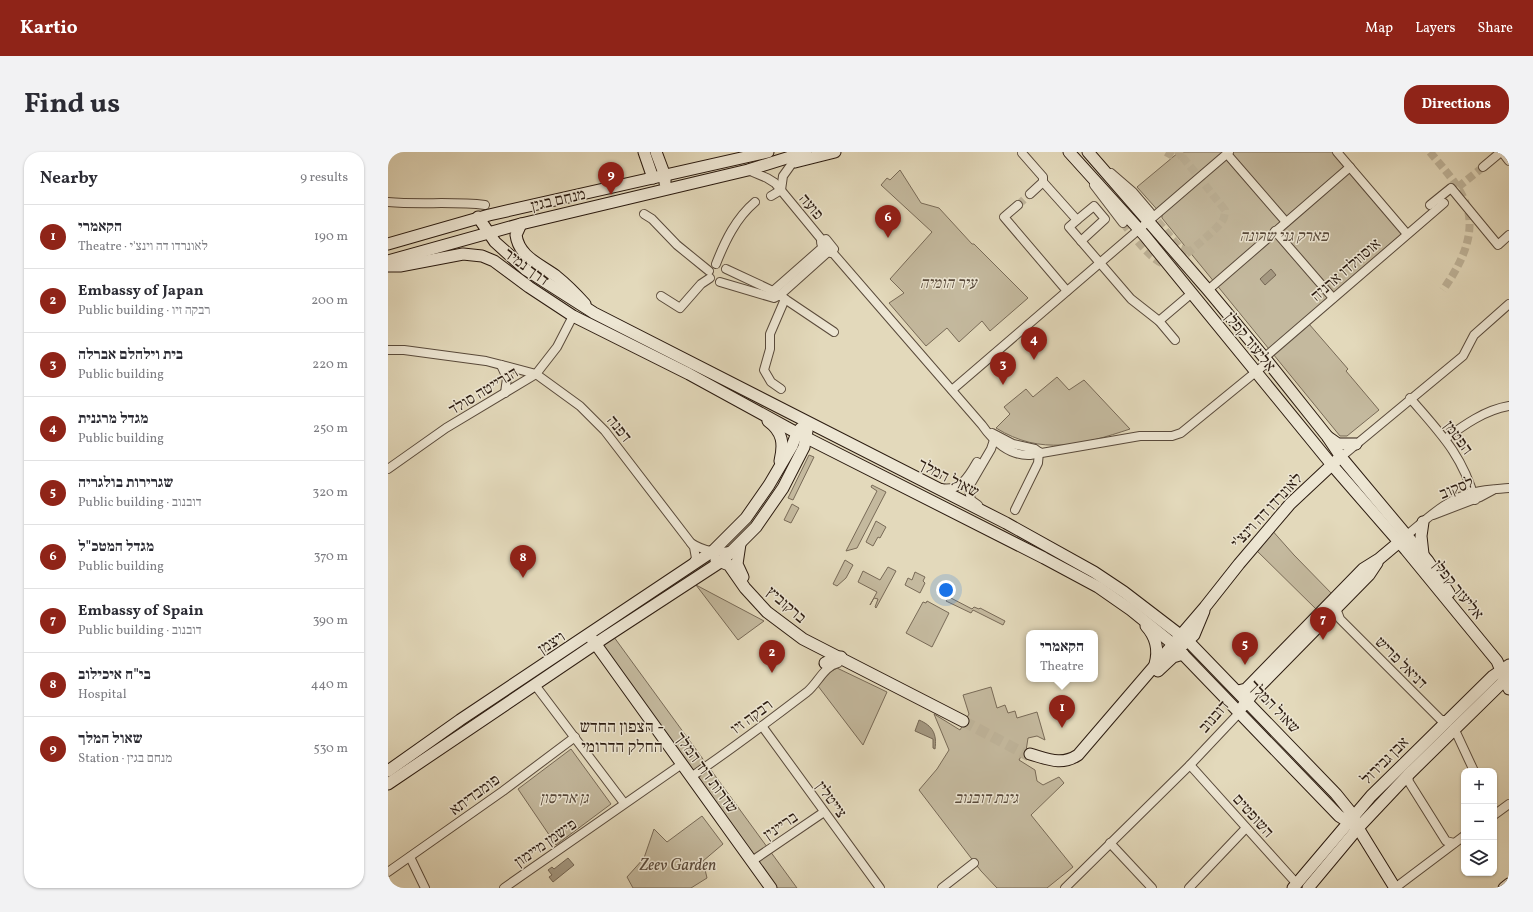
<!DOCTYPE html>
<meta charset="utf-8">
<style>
body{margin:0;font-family:Vollkorn,"Frank Ruhl Libre",serif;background:#f2f2f3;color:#2b2b33}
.controls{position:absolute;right:12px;bottom:12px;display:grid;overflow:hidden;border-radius:8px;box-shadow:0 1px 3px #0004}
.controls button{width:36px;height:36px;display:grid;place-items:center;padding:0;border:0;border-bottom:1px solid #e1e1e2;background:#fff;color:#2b2b33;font:20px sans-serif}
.you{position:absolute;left:558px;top:438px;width:14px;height:14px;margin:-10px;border:3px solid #fff;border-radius:50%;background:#1a73e8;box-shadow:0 0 0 6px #1a73e833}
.badge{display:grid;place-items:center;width:26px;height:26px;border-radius:50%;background:#8f2418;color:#fff;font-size:13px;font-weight:700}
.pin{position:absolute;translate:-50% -33px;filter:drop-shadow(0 1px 2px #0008)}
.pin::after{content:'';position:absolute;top:21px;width:14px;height:12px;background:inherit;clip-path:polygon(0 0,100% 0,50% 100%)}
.popup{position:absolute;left:638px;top:478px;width:72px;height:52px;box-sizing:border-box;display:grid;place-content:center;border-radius:8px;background:#fff;filter:drop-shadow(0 1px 3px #0005);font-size:13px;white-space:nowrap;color:#7c7c81}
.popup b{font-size:15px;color:#2b2b33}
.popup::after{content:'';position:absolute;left:50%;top:100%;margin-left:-8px;border:8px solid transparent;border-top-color:#fff}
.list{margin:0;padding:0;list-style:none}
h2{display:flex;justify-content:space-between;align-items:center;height:52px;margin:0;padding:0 16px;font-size:17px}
h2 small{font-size:13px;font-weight:400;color:#7c7c81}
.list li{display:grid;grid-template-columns:26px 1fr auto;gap:12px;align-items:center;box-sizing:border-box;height:64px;padding:0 16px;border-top:1px solid #e1e1e2}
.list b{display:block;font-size:15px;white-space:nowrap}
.list p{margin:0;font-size:13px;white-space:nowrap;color:#7c7c81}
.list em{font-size:13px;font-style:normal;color:#7c7c81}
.icon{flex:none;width:22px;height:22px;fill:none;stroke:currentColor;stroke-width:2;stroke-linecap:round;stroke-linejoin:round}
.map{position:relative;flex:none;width:1121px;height:736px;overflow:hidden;border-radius:16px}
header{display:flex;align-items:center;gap:24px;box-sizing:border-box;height:56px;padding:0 20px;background:#8f2418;color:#fff}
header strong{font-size:19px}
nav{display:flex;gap:22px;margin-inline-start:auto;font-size:14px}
.intro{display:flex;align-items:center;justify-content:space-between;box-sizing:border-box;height:96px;padding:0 24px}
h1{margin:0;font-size:28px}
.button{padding:10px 18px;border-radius:16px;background:#8f2418;color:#fff;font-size:14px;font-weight:700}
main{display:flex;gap:24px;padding:0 24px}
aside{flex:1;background:#fff;border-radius:16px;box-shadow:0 1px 3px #0004}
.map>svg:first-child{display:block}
.green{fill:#c4b99e;stroke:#786a57}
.water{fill:#a49881;stroke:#746654}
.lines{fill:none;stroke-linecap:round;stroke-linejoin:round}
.street-tunnel{stroke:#beb399;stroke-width:8;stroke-dasharray:8 4;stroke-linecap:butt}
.secondary-tunnel{stroke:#beb399;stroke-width:11;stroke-dasharray:11 5.5;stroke-linecap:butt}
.street-casing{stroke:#594a3b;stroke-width:10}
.secondary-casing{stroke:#2b1b10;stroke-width:13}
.street{stroke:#ede6d3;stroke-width:8}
.secondary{stroke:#ede6d3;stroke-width:11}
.labels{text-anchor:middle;stroke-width:3;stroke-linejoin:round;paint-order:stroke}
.street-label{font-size:16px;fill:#2b1b10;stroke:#ede6d3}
.park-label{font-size:16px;font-style:italic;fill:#594a3b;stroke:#ede6d3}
.neighbourhood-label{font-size:17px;fill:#2b1b10;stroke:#ede6d3}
</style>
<header>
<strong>Kartio</strong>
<nav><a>Map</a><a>Layers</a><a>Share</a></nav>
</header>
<div class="intro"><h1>Find us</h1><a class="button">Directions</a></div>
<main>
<aside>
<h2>Nearby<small>9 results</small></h2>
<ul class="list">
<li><span class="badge">1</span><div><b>הקאמרי</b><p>Theatre · לאונרדו דה וינצ'י</p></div><em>190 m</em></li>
<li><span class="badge">2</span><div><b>Embassy of Japan</b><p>Public building · רבקה זיו</p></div><em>200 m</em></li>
<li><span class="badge">3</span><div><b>בית וילהלם אברלה</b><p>Public building</p></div><em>220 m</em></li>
<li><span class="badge">4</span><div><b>מגדל מרגנית</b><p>Public building</p></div><em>250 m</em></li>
<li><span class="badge">5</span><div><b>שגרירות בולגריה</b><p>Public building · דובנוב</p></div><em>320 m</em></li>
<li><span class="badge">6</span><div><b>מגדל המטכ&quot;ל</b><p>Public building</p></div><em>370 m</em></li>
<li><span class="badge">7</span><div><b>Embassy of Spain</b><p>Public building · דובנוב</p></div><em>390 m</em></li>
<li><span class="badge">8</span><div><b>בי&quot;ח איכילוב</b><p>Hospital</p></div><em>440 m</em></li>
<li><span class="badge">9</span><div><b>שאול המלך</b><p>Station · מנחם בגין</p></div><em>530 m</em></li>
</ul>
</aside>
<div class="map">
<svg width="1121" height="736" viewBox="0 0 1121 736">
<rect width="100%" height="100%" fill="#e3d9bb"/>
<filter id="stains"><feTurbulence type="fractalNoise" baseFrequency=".005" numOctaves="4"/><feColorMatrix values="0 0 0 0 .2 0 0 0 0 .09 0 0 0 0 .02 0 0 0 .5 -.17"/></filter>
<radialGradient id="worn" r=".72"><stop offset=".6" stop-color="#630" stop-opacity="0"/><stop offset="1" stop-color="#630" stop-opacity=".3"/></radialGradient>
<g class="green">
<polygon points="791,0 950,0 1021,85 921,172 960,217 958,219 991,258 959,284 952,284 774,66 774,63 749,35"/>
<polygon points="512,18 533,51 551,56 584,92 586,92 640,146 602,179 594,169 571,190 559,176 538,194 501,151 516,141 502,127 544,80 493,33 499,26 502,28"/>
<path d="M669 225 681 238 696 228 742 277C694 293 653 304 608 276L622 262 616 255 638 237 645 245Z"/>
<polygon points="421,303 426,305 405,348 400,346"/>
<polygon points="484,333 498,340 469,396 458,399 489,339 483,335"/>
<polygon points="404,352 411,356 403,371 396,368"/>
<polygon points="488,369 498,375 492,386 490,385 485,394 478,390"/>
<polygon points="882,376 906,403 946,444 931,460 865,395"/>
<polygon points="457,408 465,413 458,426 449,434 445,432"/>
<polygon points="500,415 508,419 488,456 487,455 490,447 486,446 482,453 489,440 470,430 475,419 492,428"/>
<polygon points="527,420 537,425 535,429 537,431 532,441 517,433 520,426 524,428"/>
<polygon points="308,433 376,469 350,488"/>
<polygon points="561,445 584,457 586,455 591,457 592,456 617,469 615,473 585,458 583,461 558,449"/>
<polygon points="539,449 561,461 544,495 518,481 535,450 538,451"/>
<polygon points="223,481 409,736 384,736 207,492"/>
<polygon points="449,516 499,540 475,593 430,534 442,520"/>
<polygon points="603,535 609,556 617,553 620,561 627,559 629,566 649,560 657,588 649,584 640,586 638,599 636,599 631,608 647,618 649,629 655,633 671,625 676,631 643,663 685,715 659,736 609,736 593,719 531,638 549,617 561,598 546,562 572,578 581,562 575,543"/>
<polygon points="183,597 223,652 168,693 130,637"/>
<polygon points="314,664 335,692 315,709 319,726 303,736 245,736 239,725 256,706 266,677 279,690"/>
</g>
<g class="water">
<polygon points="883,117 888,123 877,133 872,127"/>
<path d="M531 568C545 574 549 582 547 597L545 596V587L527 579Z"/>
<polygon points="180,706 186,713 165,730 161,725 164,723 160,718 164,715 166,717"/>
</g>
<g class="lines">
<g class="street-tunnel">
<polyline points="778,0 787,5 795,0"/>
<path d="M1042 0C1054 15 1068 29 1076 47 1091 79 1073 112 1055 138"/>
<polyline points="1070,35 1095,15"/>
<polyline points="630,53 642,42"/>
<polyline points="762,60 792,96 800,99"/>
<path d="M735 71C744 82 763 108 776 112 779 112 782 112 785 111 794 107 825 80 832 72 836 68 837 63 837 58L793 3"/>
</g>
<polyline class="secondary-tunnel" points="575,569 641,604"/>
<g class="street-casing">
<g id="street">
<polyline points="949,0 1019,82"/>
<polyline points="1114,0 1121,9"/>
<polyline points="634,1 655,25 655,30 689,68 681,75 743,147 771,169"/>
<polyline points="839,2 898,70"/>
<polyline points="1095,15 1113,0"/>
<polyline points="360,18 379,26 387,31 434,88"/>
<polyline points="723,21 745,40 762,60"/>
<polyline points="706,33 735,71"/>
<polyline points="393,38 395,24 405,10"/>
<polyline points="642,42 655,30"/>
<polyline points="383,44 393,38"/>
<path d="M0 50C32 53 65 49 97 53"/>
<polyline points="630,53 616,65 679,139"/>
<polyline points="1042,53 1063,36 1110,93 1121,83"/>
<polyline points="256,62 264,67 289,93 321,119"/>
<polyline points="689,68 706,54 717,67 693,89"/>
<polyline points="887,79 945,146"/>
<path d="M438 87 446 97 443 101C438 100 433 95 433 89Z"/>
<path d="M444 100 594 273C605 289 622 304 642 303L752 284H784L793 281 880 210"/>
<path d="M328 112C337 89 348 66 367 50"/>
<polyline points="338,117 385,139 446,180"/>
<polyline points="332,130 386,146 392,143 440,100"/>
<polyline points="820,138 962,15"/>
<polyline points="273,144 292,156 313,132 322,126"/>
<polyline points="386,144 385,139 435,95"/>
<polyline points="787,188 771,169 804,141"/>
<polyline points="0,198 16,198 98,209 148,222 192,254 217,279 306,395 308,406 304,413"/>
<polyline points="876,206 1056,51"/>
<polyline points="113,213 119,226 117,241"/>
<polyline points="393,237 383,230 376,218 382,197 382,182 397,147"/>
<polyline points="564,238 841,0"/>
<path d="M1022 246C1052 281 1074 302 1087 348"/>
<polyline points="604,281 625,292 647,297 651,300"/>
<path d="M1057 287C1076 273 1097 258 1121 254"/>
<polyline points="953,305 1075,204 1086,183 1121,152"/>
<polyline points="0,317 58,276 148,222 169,195 185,164"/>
<path d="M553 336C572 340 581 324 589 310"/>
<polyline points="590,353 583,348 581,338 582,333 603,297 607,285"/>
<polyline points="627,358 650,311 651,300"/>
<polyline points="1045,363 1092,345 1105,338"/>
<path d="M1019 383C1040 366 1060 346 1087 340 1098 337 1110 337 1121 336"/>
<path d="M303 391C315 399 331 402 345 398"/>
<polyline points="950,454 949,459 952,467 1053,568 1059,568"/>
<polyline points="147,533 236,651"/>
<polyline points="374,574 492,736"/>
<polyline points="1066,576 1086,619"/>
<polyline points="802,613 909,732"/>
<polyline points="1020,623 1021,630 1058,689 1066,691"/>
<path d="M303 625C342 598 381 569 419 540 430 531 436 514 450 511"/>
<polyline points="1106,663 1121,652"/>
<polyline points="722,691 764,736"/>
<polyline points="22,705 37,736"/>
<polyline points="364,709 436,660"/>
<polyline points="0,720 115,639 187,585"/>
<polyline points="116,736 294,612"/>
<polyline points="554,736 586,711"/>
<polyline points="677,736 802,613 852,560"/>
<polyline points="801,736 858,676"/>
<polyline points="1007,736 1076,684"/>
</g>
</g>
<g class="secondary-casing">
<g id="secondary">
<polyline points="256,0 265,26"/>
<polyline points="268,0 277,24 277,31"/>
<polyline points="681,0 757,84 944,313 1018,398 1109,509 1121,537"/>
<polyline points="700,0 820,138 880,210 939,284 953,305 1040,409 1061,441"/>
<polyline points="407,10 447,0"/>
<polyline points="90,65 107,90 137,117 206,161 618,371 706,420 736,440 800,489 948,642 965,663 970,676 1007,736"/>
<path d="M133 72 128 83C131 105 152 112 168 124 178 132 188 142 197 152"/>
<polyline points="0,92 101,63 380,0"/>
<polyline points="0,109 133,72 360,18 418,0"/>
<polyline points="0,114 12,114 75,102 94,104 106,109 141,135 185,164 301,222 409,281 656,406 710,435 743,458 785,492 951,664 970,676"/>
<path d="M380 269C395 280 396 292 392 309"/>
<polyline points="940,285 950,292 968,292"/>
<polyline points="1035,370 1033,384 1035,402"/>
<polyline points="352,392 349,412 355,425"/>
<polyline points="328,408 341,413 357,436 379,460 415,487 575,569"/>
<path d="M758 474C768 485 771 498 767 512"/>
<polyline points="204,487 383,736"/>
<polyline points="795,493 806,483 816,459"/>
<polyline points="437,511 447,506 453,505"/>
<polyline points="770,519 785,505 795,502"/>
<polyline points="850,539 858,537 975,417 991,407 1016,386"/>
<polyline points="855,554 866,540 981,423 989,411"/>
<path d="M642 602C660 607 673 614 690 603L817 455 851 412 902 352 949 308"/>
<polyline points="0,619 72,568 325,399 358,366 381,333 404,294 409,281 413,276"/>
<polyline points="0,632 216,486 334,409 368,375 395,336 416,295 419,279"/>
<polyline points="905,736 983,644 1105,524 1121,513"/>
<polyline points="920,736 970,676 1020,623 1121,524"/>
<polyline points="1116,736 1121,732"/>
</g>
</g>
<use href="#street" class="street"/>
<use href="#secondary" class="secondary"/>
</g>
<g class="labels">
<g class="street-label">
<text transform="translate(170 47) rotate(-13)" y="6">מנחם בגין</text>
<text transform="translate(424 54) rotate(50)" y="6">פועה</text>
<text transform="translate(139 114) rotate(36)" y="6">דרך נמיר</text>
<text transform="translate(957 117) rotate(-41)" y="6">אוסוולדו ארניה</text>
<text transform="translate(863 189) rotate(51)" y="6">אליעזר קפלן</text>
<text transform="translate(95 238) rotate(-31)" y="6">הנרייטה סולד</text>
<text transform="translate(232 276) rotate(51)" y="6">דפנה</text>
<text transform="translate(1071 285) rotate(54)" y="6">הפטמן</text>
<text transform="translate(561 325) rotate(27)" y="6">שאול המלך</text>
<text transform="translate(1068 335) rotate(-22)" y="6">לסקוב</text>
<text transform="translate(878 358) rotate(-47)" y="6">לאונרדו דה וינצ'י</text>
<text transform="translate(1071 437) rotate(51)" y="6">אליעזר קפלן</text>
<text transform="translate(399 452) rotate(41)" y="6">ברקוביץ</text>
<text transform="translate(163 490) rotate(-33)" y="6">ויצמן</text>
<text transform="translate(1014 510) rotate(45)" y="6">דניאל פריש</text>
<text transform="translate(887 554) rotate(46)" y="6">שאול המלך</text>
<text transform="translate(363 564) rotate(-36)" y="6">רבקה זיו</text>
<text transform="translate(825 564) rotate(-49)" y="6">דובנוב</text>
<text transform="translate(996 608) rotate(-45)" y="6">אבן גבירול</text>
<text transform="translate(319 620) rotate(54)" y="6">שדרות דוד המלך</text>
<text transform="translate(86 642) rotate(-36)" y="6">פומבדיתא</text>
<text transform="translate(444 647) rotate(54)" y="6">צייטלין</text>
<text transform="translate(866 663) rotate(48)" y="6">השופטים</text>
<text transform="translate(392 673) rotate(-34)" y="6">בריינין</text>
<text transform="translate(157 690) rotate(-35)" y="6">פישמן מיימון</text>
</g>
<g class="park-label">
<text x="896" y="89">פארק גני שרונה</text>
<text x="560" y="136">עיר הומיה</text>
<text x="176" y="651">גן אריסון</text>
<text x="598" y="651">גינת דובנוב</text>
<text x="290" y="718">Zeev Garden</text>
</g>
<g class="neighbourhood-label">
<text x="234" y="580">הצפון החדש -<tspan x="234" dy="20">החלק הדרומי</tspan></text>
</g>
</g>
<rect width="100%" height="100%" filter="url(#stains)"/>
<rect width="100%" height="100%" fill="url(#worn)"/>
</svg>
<div class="controls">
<button>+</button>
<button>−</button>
<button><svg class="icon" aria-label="layers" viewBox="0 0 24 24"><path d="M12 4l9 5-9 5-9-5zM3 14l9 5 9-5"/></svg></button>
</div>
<div class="you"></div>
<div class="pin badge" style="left:674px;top:576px">1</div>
<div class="popup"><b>הקאמרי</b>Theatre</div>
<div class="pin badge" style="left:384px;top:521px">2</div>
<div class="pin badge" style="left:615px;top:233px">3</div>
<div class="pin badge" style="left:646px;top:208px">4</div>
<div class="pin badge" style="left:857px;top:513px">5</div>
<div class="pin badge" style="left:500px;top:86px">6</div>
<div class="pin badge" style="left:935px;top:488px">7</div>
<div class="pin badge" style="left:135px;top:426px">8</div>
<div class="pin badge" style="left:223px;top:43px">9</div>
</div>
</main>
